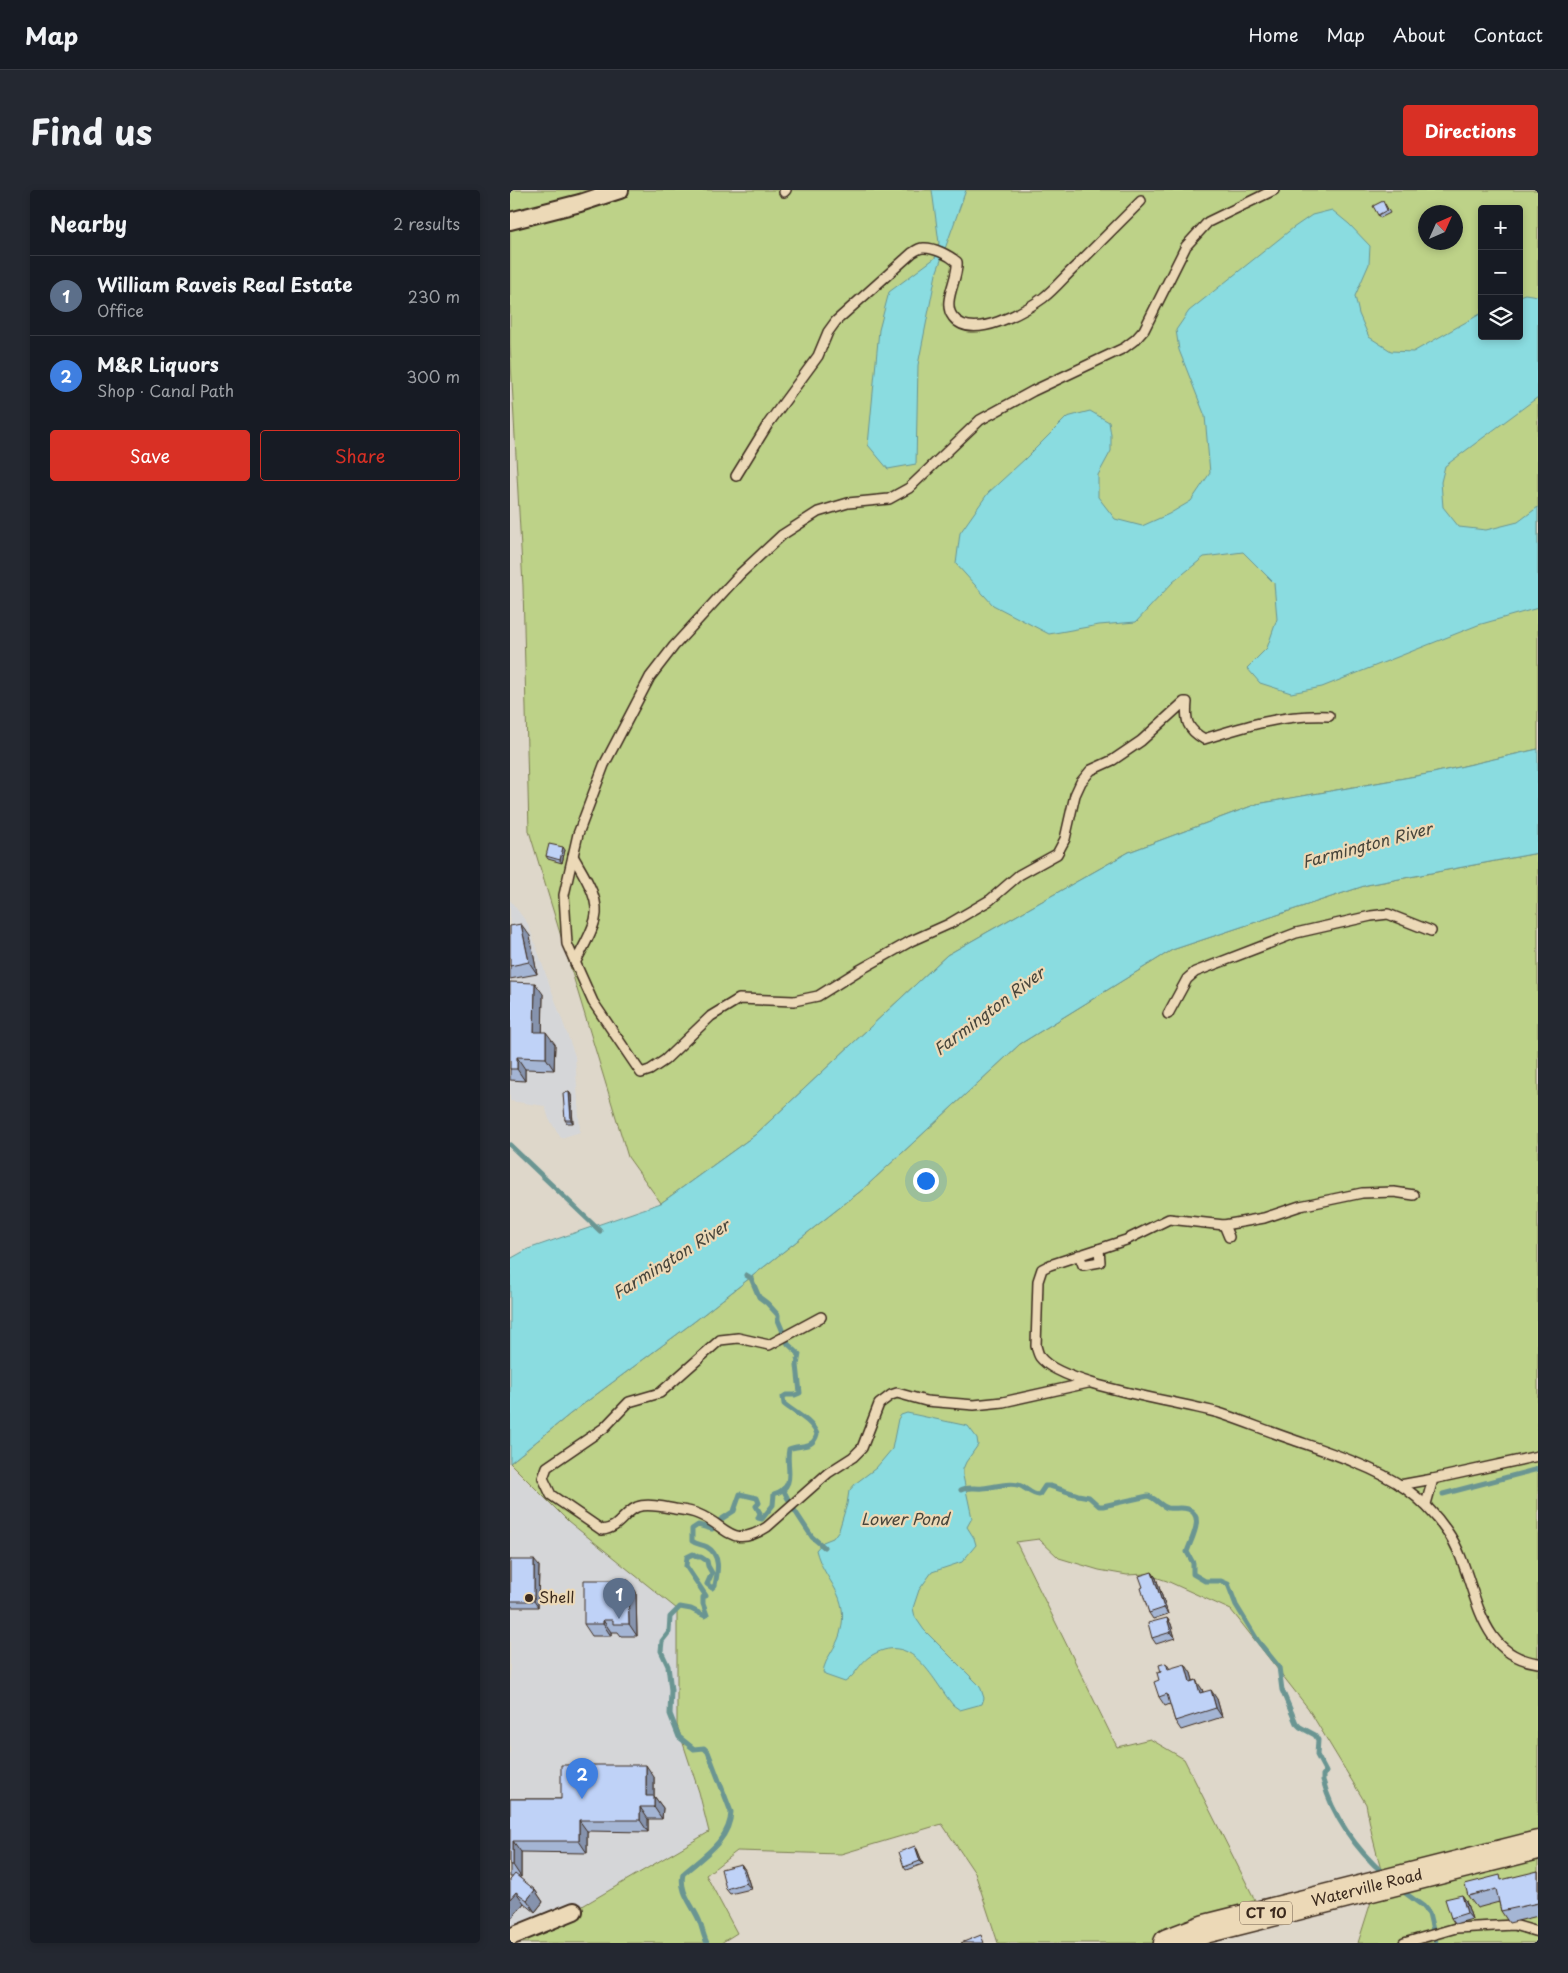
<!DOCTYPE html>
<meta charset="utf-8">
<style>
body{margin:0;font-family:"Playpen Sans",sans-serif;background:#242831;color:#f1f3f6}
.controls{position:absolute;right:15px;top:15px;display:grid;overflow:hidden;border-radius:5px;box-shadow:0 2px 8px #0003}
.controls button{width:45px;height:45px;display:grid;place-items:center;padding:0;border:0;border-bottom:1px solid #363941;background:#171b24;color:#f1f3f6;font:25px sans-serif}
.compass{position:absolute;left:908px;top:15px;width:45px;height:45px;border-radius:50%;background:#171b24;box-shadow:0 2px 8px #0003;rotate:45deg}
.you{position:absolute;left:415px;top:990px;width:18px;height:18px;margin:-12px;border:4px solid #fff;border-radius:50%;background:#1a73e8;box-shadow:0 0 0 8px #1a73e833}
.badge{display:grid;place-items:center;width:32px;height:32px;border-radius:50%;background:#d93025;color:#fff;font-size:16px;font-weight:700}
.pin{position:absolute;translate:-50% -41px;filter:drop-shadow(0 1px 2px #0008)}
.pin::after{content:'';position:absolute;top:26px;width:18px;height:15px;background:inherit;clip-path:polygon(0 0,100% 0,50% 100%)}
.list{margin:0;padding:0;list-style:none}
h2{display:flex;justify-content:space-between;align-items:center;height:65px;margin:0;padding:0 20px;font-size:21px}
h2 small{font-size:16px;font-weight:400;color:#9ea1a6}
.list li{display:grid;grid-template-columns:32px 1fr auto;gap:15px;align-items:center;box-sizing:border-box;height:80px;padding:0 20px;border-top:1px solid #363941}
.list b{display:block;font-size:19px;white-space:nowrap}
.list p{margin:0;font-size:16px;white-space:nowrap;color:#9ea1a6}
.list em{font-size:16px;font-style:normal;color:#9ea1a6}
.actions{display:flex;gap:10px;padding:15px 20px}
.actions a{flex:1;padding:11px 0;border:1px solid #d93025;border-radius:5px;text-align:center;font-size:18px;color:#d93025}
.actions .main{background:#d93025;color:#fff}
.icon{flex:none;width:28px;height:28px;fill:none;stroke:currentColor;stroke-width:2;stroke-linecap:round;stroke-linejoin:round}
.map{position:relative;flex:none;width:1028px;height:1753px;overflow:hidden;border-radius:5px}
header{display:flex;align-items:center;gap:30px;box-sizing:border-box;height:70px;padding:0 25px;background:#171b24;border-bottom:1px solid #363941}
header strong{font-size:24px}
nav{display:flex;gap:28px;margin-inline-start:auto;font-size:18px}
.intro{display:flex;align-items:center;justify-content:space-between;box-sizing:border-box;height:120px;padding:0 30px}
h1{margin:0;font-size:35px}
.button{padding:12px 22px;border-radius:5px;background:#d93025;color:#fff;font-size:18px;font-weight:700}
main{display:flex;gap:30px;padding:0 30px}
aside{flex:1;background:#171b24;border-radius:5px;box-shadow:0 2px 8px #0003}
.map>svg:first-child{display:block}
.built{fill:#d5d6d8}
.green{fill:#bdd288;stroke:#7c7e53;fill-rule:evenodd}
.water{fill:#8adce0;stroke:#6a9592}
.lines{fill:none;stroke-linecap:round;stroke-linejoin:round}
.stream{stroke:#6a9592;stroke-width:5}
.service-casing{stroke:#3b2a1e;stroke-width:12}
.minor-casing{stroke:#3b2a1e;stroke-width:20}
.trunk-casing{stroke:#3b2a1e;stroke-width:31}
.service{stroke:#ecd9b7;stroke-width:9}
.minor{stroke:#ecd9b7;stroke-width:16}
.trunk{stroke:#ecd9b7;stroke-width:28}
.wall{fill:#a4b5d4;stroke:#3b2a1e}
.shaded-wall{fill:#8693ad;stroke:#3b2a1e}
.building{fill:#bfd2f7;stroke:#3b2a1e}
.poi-dot{fill:#3b2a1e;stroke:#ecd9b7;stroke-width:2}
.labels{text-anchor:middle;stroke-width:4.5;stroke-linejoin:round;paint-order:stroke}
.shield{fill:#ecd9b7;stroke:#705e4c;stroke-width:1}
.shield-label{font-size:14px;font-weight:bold;fill:#3b2a1e}
.poi-label{font-size:15px;fill:#3b2a1e;stroke:#ecd9b7;text-anchor:start}
.street-label{font-size:15px;fill:#3b2a1e;stroke:#ecd9b7}
.water-label{font-size:16px;font-style:italic;fill:#47453b;stroke:#ecd9b7}
</style>
<header>
<strong>Map</strong>
<nav><a>Home</a><a>Map</a><a>About</a><a>Contact</a></nav>
</header>
<div class="intro"><h1>Find us</h1><a class="button">Directions</a></div>
<main>
<aside>
<h2>Nearby<small>2 results</small></h2>
<ul class="list">
<li><span class="badge" style="background:#5c6f8a">1</span><div><b>William Raveis Real Estate</b><p>Office</p></div><em>230 m</em></li>
<li><span class="badge" style="background:#3f7fe0">2</span><div><b>M&amp;R Liquors</b><p>Shop · Canal Path</p></div><em>300 m</em></li>
</ul>
<div class="actions"><a class="main">Save</a><a>Share</a></div>
</aside>
<div class="map">
<svg width="1028" height="1753" viewBox="0 0 1028 1753">
<rect width="100%" height="100%" fill="#ded7ca"/>
<filter id="ink" filterUnits="userSpaceOnUse"><feTurbulence type="fractalNoise" baseFrequency=".02" numOctaves="2"/><feDisplacementMap in="SourceGraphic" scale="10" xChannelSelector="R" yChannelSelector="G"/><feConvolveMatrix kernelMatrix="1 2 1 2 8 2 1 2 1" color-interpolation-filters="sRGB"/></filter>
<g filter="url(#ink)">
<g class="built">
<polygon points="0,710 18,734 65,866 70,942 51,948 39,929 35,916 0,911"/>
<polygon points="0,1275 58,1331 167,1419 167,1535 189,1602 199,1642 64,1721 0,1747"/>
</g>
<g class="green">
<path d="M0 0H1028V559L923 583 747 614 619 662 437 765 245 945 151 1013 118 967 19 641 13 396 0 154ZM972 19H1009V146H972ZM916 22H946V52H916Z"/>
<polygon points="1028,663 1028,1753 848,1753 871,1680 862,1645 856,1614 798,1518 729,1430 721,1420 657,1391 636,1384 617,1385 589,1380 549,1368 529,1349 506,1352 607,1557 640,1549 674,1569 752,1724 658,1753 488,1753 465,1683 432,1634 331,1664 227,1661 196,1685 227,1743 211,1753 0,1753 64,1721 199,1642 189,1602 167,1535 167,1419 58,1331 0,1273 60,1224 185,1131 352,1000 510,854 662,760 857,695"/>
</g>
<g class="water">
<polygon points="422,0 456,0 426,84 408,175 406,274 378,279 358,255 369,140 379,102 425,68 429,53"/>
<polygon points="822,20 839,34 860,56 859,74 845,106 849,124 859,147 881,161 903,162 972,123 972,146 1009,146 1009,106 1015,104 1028,106 1028,207 935,276 931,292 933,317 949,337 976,340 1008,332 1028,317 1028,418 968,435 812,497 781,503 750,493 737,478 757,458 767,429 764,393 733,362 694,367 663,392 626,432 589,435 539,444 483,415 446,374 450,343 478,303 515,269 557,227 580,221 599,232 601,245 601,261 588,285 588,307 605,329 632,336 659,324 681,311 700,283 695,226 669,160 666,140 679,121 783,38 802,25"/>
<polygon points="1028,559 1028,663 857,695 662,760 510,854 352,1000 185,1131 60,1224 0,1273 0,1069 18,1059 151,1013 245,945 437,765 619,662 747,614 923,583"/>
<path d="M397 1223 458 1236 467 1248 468 1255 456 1272 453 1279V1286L462 1328 457 1337 464 1348 466 1355 452 1372 422 1382 409 1400 403 1418 405 1427 414 1440 470 1496 474 1508 472 1514 450 1520 443 1515C421 1488 402 1439 359 1467 349 1474 345 1486 335 1492L315 1485 313 1482C315 1468 326 1458 330 1444 341 1404 314 1392 306 1360L313 1352 323 1348 329 1340 337 1314 339 1301 346 1293 366 1278 382 1259 388 1229 391 1225Z"/>
</g>
<g class="lines">
<g class="stream">
<polyline points="0,955 90,1041"/>
<polyline points="273,1299 278,1309"/>
<path d="M451 1300C458 1296 465 1299 473 1298 486 1297 496 1292 508 1295 516 1297 521 1305 529 1305L535 1296H540L568 1305 579 1307 589 1316H593L638 1306C646 1308 650 1316 658 1318 664 1319 671 1317 678 1319 696 1326 680 1351 677 1362L683 1373V1384L695 1391H711L718 1394 726 1415 748 1451 769 1477 772 1500 786 1533 790 1537 805 1545 808 1550 807 1565 816 1582 813 1585V1590C822 1626 847 1660 874 1684"/>
<polyline points="933,1304 1028,1279"/>
<polyline points="285,1321 302,1347 314,1357"/>
<polyline points="891,1700 913,1716 919,1723 926,1753"/>
<path d="M197 1753C193 1745 192 1737 189 1730 182 1714 169 1702 173 1684 192 1667 220 1651 221 1622L198 1562 194 1558 184 1559 169 1547 160 1524 161 1500 158 1476 151 1461 152 1451 159 1442 160 1427 170 1417 181 1419 195 1426 197 1425 193 1414V1407L196 1406 176 1376 177 1367 183 1364 188 1367H191L197 1371 198 1376 202 1383 197 1394 202 1398 205 1395C208 1381 211 1365 197 1357 192 1354 187 1355 182 1351V1339L188 1335 202 1339 210 1330 224 1321 230 1304 247 1308 249 1313 246 1316 250 1323 248 1328 252 1329 263 1315 264 1304C288 1297 275 1276 279 1259 289 1254 303 1260 307 1244 301 1230 285 1223 274 1214L273 1207 276 1205H285L290 1203 287 1175 289 1164 278 1154 268 1130V1125L257 1113 249 1107 241 1088 236 1085"/>
</g>
<g class="service-casing">
<g id="service">
<path d="M764 0 698 32 676 56 634 140 626 149 614 158 523 201 470 230 399 298 379 309 338 313 308 322 272 345 230 384 164 456 140 487 94 575 68 644 54 705 57 754 83 812 131 883 140 880 155 870 201 826 229 809 284 811 308 806 348 781 401 751 439 734 480 710 509 685 547 664 555 649 565 605 571 592 581 580 603 570 631 551 674 512H677C675 531 677 539 694 549 735 536 775 524 819 526"/>
<polyline points="274,2 276,0"/>
<path d="M226 286 258 234 308 166 318 142 326 131 402 63C405 61 409 58 413 58 423 57 439 65 447 72 449 88 431 112 443 127 462 152 515 121 533 108 545 99 555 86 566 76 588 54 610 32 631 11"/>
<path d="M63 666C73 684 91 709 85 730 81 745 72 759 65 773"/>
<polyline points="658,824 677,789 685,782 786,743 861,726 878,724 921,741"/>
<path d="M904 1005 884 1002 852 1003 790 1016 754 1028 714 1035 659 1029 616 1050 540 1075 532 1079 528 1091 526 1156C527 1159 528 1164 530 1167 551 1196 674 1212 712 1224 736 1232 760 1242 784 1250 804 1257 825 1264 844 1272 884 1288 912 1305 937 1341 969 1386 961 1464 1028 1473"/>
<polyline points="714,1035 719,1047"/>
<polyline points="569,1065 573,1075 590,1072 589,1059"/>
<path d="M311 1127 259 1155 228 1148 210 1150 150 1203 119 1212 94 1238 37 1277 33 1288 41 1305 92 1340C110 1338 112 1324 127 1317 137 1313 155 1317 165 1319 172 1320 181 1321 188 1324 218 1336 221 1360 257 1337L318 1283 343 1267 352 1258 369 1214 381 1205 387 1203 416 1211 464 1215 493 1212 578 1193"/>
<polyline points="890,1295 923,1289"/>
<polyline points="916,1314 923,1289 1028,1266"/>
<polyline points="894,1753 946,1738 1004,1735 1028,1742"/>
</g>
</g>
<g class="minor-casing">
<g id="minor">
<polyline points="0,31 70,13 110,0"/>
<polyline points="0,1747 64,1721"/>
</g>
</g>
<g class="trunk-casing">
<polyline id="trunk" points="658,1753 695,1739 1028,1655"/>
</g>
<use href="#service" class="service"/>
<use href="#minor" class="minor"/>
<use href="#trunk" class="trunk"/>
</g>
<g class="wall">
<polygon points="875,14 880,23 870,28 868,25"/>
<polygon points="55,660 52,673 38,669 36,666"/>
<polygon points="0,736 20,746 27,784 0,789"/>
<polygon points="0,792 33,804 32,842 45,854 44,880 15,879 15,891 0,890"/>
<polygon points="59,902 61,905 63,933 57,933 55,930"/>
<polygon points="0,1370 29,1376 28,1417 2,1417 0,1414"/>
<polygon points="642,1382 646,1388 658,1424 643,1429 639,1423 633,1397"/>
<polygon points="118,1390 126,1402 127,1446 111,1446 108,1442 101,1442 101,1446 82,1446 74,1434"/>
<polygon points="657,1428 661,1434 665,1448 646,1454 642,1448"/>
<polygon points="656,1473 660,1479 681,1483 683,1491 692,1499 693,1502 707,1509 712,1527 671,1540 665,1531 660,1514 655,1516 649,1507 651,1482"/>
<polygon points="144,1587 144,1606 153,1618 152,1629 138,1629 138,1642 77,1641 77,1663 11,1662 11,1687 8,1687 25,1700 33,1712 25,1722 14,1713 0,1730 0,1690 3,1687 0,1687 0,1609 51,1609"/>
<polygon points="407,1659 413,1674 396,1680 394,1677"/>
<polygon points="231,1674 235,1680 241,1699 220,1704 216,1699"/>
<polygon points="1028,1681 1028,1726 999,1733 991,1721 989,1712 967,1718 958,1706"/>
<polygon points="952,1705 956,1711 962,1729 945,1734 941,1728"/>
</g>
<g class="shaded-wall">
<polygon points="53,657 55,660 52,673 50,670"/>
<polygon points="11,734 20,746 27,784 19,772"/>
<polygon points="25,793 33,804 32,854 24,842"/>
<polygon points="36,842 45,854 44,880 36,868"/>
<polygon points="7,867 15,879 15,891 7,879"/>
<polygon points="59,902 61,905 63,933 61,930"/>
<polygon points="24,1370 29,1376 28,1417 24,1411"/>
<polygon points="642,1382 646,1388 658,1424 654,1418"/>
<polygon points="118,1390 126,1402 127,1446 119,1434"/>
<polygon points="657,1428 661,1434 665,1448 661,1442"/>
<polygon points="93,1430 101,1442 101,1446 93,1434"/>
<polygon points="675,1474 681,1483 686,1501 680,1492"/>
<polygon points="686,1490 692,1499 696,1512 690,1503"/>
<polygon points="701,1500 707,1509 712,1527 706,1518"/>
<polygon points="136,1575 144,1587 144,1618 136,1606"/>
<polygon points="144,1606 153,1618 152,1629 144,1617"/>
<polygon points="130,1617 138,1629 138,1642 130,1630"/>
<polygon points="69,1630 77,1641 77,1663 69,1651"/>
<polygon points="3,1651 11,1662 11,1687 3,1675"/>
<polygon points="405,1656 407,1659 413,1674 410,1671"/>
<polygon points="231,1674 235,1680 241,1699 236,1693"/>
<polygon points="25,1700 33,1712 25,1722 17,1710"/>
<polygon points="6,1702 14,1713 0,1730 0,1709"/>
<polygon points="952,1705 956,1711 962,1729 957,1723"/>
</g>
<g class="building">
<polygon points="873,11 877,20 868,25 863,16"/>
<polygon points="39,654 53,657 50,670 36,666"/>
<polygon points="11,734 19,772 0,776 0,736"/>
<polygon points="0,792 25,793 24,842 36,842 36,868 7,867 7,879 0,879"/>
<polygon points="59,902 61,930 55,930 53,903"/>
<rect x="0" y="1370" width="24" height="41"/>
<polygon points="642,1382 654,1418 639,1423 631,1398 633,1397 629,1386"/>
<polygon points="74,1390 118,1390 119,1434 103,1434 103,1430 93,1430 93,1434 74,1434"/>
<polygon points="657,1428 661,1442 642,1448 638,1433"/>
<polygon points="656,1473 658,1479 675,1474 680,1492 686,1490 690,1503 701,1500 706,1518 665,1531 657,1504 649,1507 644,1492 649,1490 647,1483 651,1482 649,1475"/>
<polygon points="51,1575 136,1575 136,1606 144,1606 144,1617 130,1617 130,1630 69,1630 69,1651 3,1651 3,1675 0,1675 0,1609 51,1609"/>
<polygon points="405,1656 410,1671 394,1677 389,1662"/>
<polygon points="231,1674 236,1693 216,1699 211,1679"/>
<polygon points="1028,1681 1028,1713 991,1721 986,1699 958,1706 955,1694 990,1685 991,1690"/>
<polygon points="5,1684 25,1700 17,1710 6,1702 0,1709 0,1690"/>
<polygon points="952,1705 957,1723 941,1728 935,1709"/>
<polygon points="471,1745 474,1753 451,1753"/>
</g>
</g>
<circle class="poi-dot" cx="19" cy="1408" r="5"/>
<g class="labels">
<rect class="shield" x="730" y="1711.5" width="52" height="23" rx="4"/>
<g class="shield-label">
<text x="756" y="1728">CT 10</text>
</g>
<g class="poi-label">
<text x="29" y="1413">Shell</text>
</g>
<g class="street-label">
<text transform="translate(857 1698) rotate(-14)" y="5">Waterville Road</text>
</g>
<g class="water-label">
<text transform="translate(857 655) rotate(-15)" y="6">Farmington River</text>
<text transform="translate(479 821) rotate(-37)" y="6">Farmington River</text>
<text transform="translate(161 1069) rotate(-32)" y="6">Farmington River</text>
<text x="395" y="1335">Lower Pond</text>
</g>
</g>
</svg>
<div class="controls">
<button>+</button>
<button>−</button>
<button><svg class="icon" aria-label="layers" viewBox="0 0 24 24"><path d="M12 4l9 5-9 5-9-5zM3 14l9 5 9-5"/></svg></button>
</div>
<svg class="compass" viewBox="-18 -18 36 36"><path d="M0-13l5 13h-10z" fill="#e53935"/><path d="M0 13l5-13h-10z" fill="#9ea1a6"/></svg>
<div class="you"></div>
<div class="pin badge" style="left:109px;top:1429px;background:#5c6f8a">1</div>
<div class="pin badge" style="left:72px;top:1609px;background:#3f7fe0">2</div>
</div>
</main>
